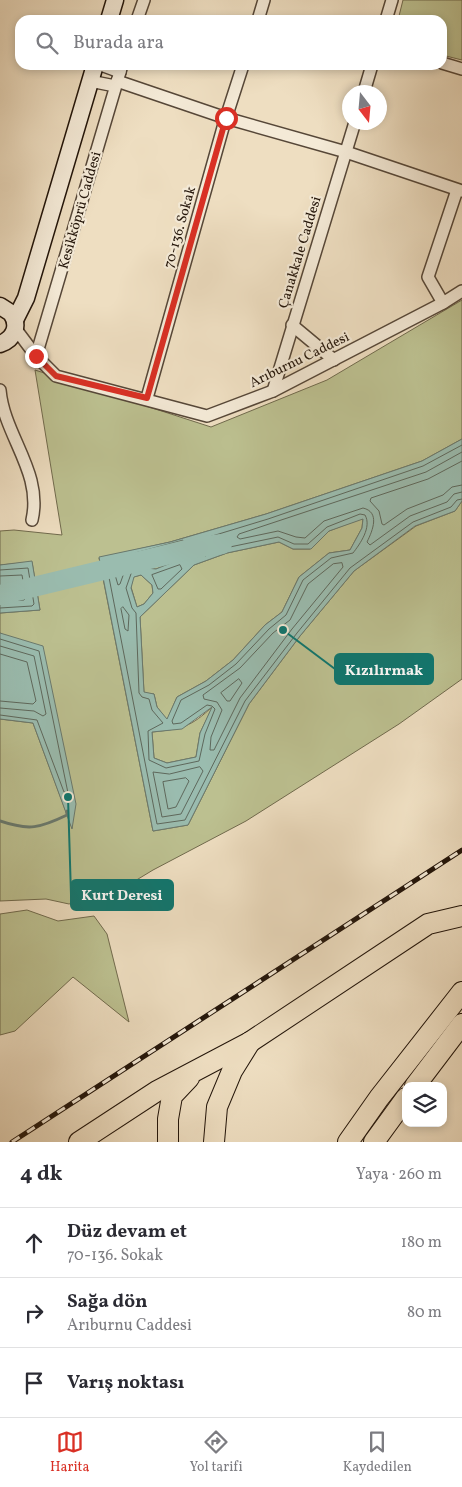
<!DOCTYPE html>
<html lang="tr">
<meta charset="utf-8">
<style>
body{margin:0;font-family:Vollkorn,serif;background:#f2f2f3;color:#2b2b33}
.controls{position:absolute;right:15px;bottom:15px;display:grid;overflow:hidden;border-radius:10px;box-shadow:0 2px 8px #0003}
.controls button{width:45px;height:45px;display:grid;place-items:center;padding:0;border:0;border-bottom:1px solid #e1e1e2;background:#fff;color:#2b2b33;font:25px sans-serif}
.compass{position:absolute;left:342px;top:85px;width:45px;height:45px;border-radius:50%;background:#fff;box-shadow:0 2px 8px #0003;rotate:164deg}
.stop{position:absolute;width:15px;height:15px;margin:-11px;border:4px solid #d93025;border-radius:50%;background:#fff}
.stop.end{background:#d93025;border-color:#fff;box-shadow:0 1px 5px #0008}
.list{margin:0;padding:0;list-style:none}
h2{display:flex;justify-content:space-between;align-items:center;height:65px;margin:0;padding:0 20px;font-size:21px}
h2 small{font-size:16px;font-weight:400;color:#7c7c81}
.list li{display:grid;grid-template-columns:32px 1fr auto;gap:15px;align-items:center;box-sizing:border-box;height:70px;padding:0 20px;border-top:1px solid #e1e1e2}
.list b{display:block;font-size:19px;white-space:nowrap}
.list p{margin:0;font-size:16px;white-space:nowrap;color:#7c7c81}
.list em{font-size:16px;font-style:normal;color:#7c7c81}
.icon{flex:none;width:28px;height:28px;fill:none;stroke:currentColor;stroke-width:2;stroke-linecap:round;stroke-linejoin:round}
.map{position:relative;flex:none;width:462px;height:1142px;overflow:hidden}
.search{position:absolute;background:#fff;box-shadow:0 2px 8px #0003;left:15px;right:15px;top:15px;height:55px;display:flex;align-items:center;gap:12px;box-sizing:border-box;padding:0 18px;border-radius:15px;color:#7c7c81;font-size:19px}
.sheet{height:275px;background:#fff}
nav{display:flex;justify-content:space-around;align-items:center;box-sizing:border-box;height:70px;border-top:1px solid #e1e1e2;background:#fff;font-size:14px;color:#7c7c81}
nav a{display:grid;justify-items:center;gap:2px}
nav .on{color:#d93025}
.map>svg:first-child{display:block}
.green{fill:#bcc090;stroke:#706a4d}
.water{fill:#9abcaf;stroke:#6a796d;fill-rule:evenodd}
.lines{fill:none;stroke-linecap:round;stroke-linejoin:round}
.shore{stroke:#5e685c;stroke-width:1}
.stream{stroke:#6a796d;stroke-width:3}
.river{stroke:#9abcaf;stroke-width:20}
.street-casing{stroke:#564738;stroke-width:14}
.secondary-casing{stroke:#23150a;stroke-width:19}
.highway-casing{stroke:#23150a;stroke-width:22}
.street{stroke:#f4ead7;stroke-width:11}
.secondary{stroke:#f4ead7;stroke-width:16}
.highway{stroke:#eedec1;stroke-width:20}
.rail-casing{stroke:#23150a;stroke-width:5}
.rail{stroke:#f4ead7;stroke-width:3;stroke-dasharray:9;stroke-linecap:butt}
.route{stroke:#d93025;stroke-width:6}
.labels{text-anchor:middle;stroke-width:4.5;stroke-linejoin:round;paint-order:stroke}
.street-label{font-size:14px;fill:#23150a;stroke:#f4ead7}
.leader{fill:none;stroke:#0f766e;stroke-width:2}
.callout-dot{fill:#0f766e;stroke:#f4ead7;stroke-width:2}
.callout{fill:#0f766e;stroke:#0f766e;stroke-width:2}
.callout-label{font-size:15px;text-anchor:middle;font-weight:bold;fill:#fff}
</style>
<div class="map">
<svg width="462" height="1142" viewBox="0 0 462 1142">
<rect width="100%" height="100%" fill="#eedec1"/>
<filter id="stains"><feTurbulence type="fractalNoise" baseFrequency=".004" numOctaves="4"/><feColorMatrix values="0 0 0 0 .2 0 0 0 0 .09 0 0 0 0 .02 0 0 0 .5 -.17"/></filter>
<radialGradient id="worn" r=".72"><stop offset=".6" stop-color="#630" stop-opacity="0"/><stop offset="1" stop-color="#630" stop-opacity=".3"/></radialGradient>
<g class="green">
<polygon points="403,0 462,0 462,60 442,55 442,20 398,20"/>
<polygon points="462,300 462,439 422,461 266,514 170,542 99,558 153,831 188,825 249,704 300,636 354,571 416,526 455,511 462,501 462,679 399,724 246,821 153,870 120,890 69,904 46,899 0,901 0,719 33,723 72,828 7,637 0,633 0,613 40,610 32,562 0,565 0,531 14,530 62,535 35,370 211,427 327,380"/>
<polygon points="363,518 362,528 350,550 329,553 299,577 282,612 265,625 233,660 206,681 177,697 167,720 157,707 154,694 144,693 140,617 194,565 227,553 279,542 293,549 310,549 329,531"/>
<polygon points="183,540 183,545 191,540 198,552 156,569 136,567 135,553"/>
<polygon points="141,575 152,585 153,593 144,604 137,607 131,587 133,577"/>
<path d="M213 706 200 733 196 757 167 763 154 758 152 732C182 729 191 727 213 706Z"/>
<polygon points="27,910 58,921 94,916 107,934 129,1022 73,977 15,1031 0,1035 0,914"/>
</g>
<g class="water">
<path d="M462 439V501L455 511 415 526 354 571 300 636 249 704 188 825 153 831 99 557 170 542 266 514 422 461ZM363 519 362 528 350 550 329 553 299 577 282 612 265 625 233 660 206 681 177 697 167 719 157 707 154 694 144 692 140 617 194 565 227 553 279 542 293 549H311L329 531ZM183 540 182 545 191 540 198 552 156 569 136 567 135 553ZM141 575 152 585 153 593 144 604 137 607 131 588 134 577ZM212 707 200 733 196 757 167 763 154 758 152 732 182 729Z"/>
<polygon points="32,561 40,610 0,613 0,565"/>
<polygon points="0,633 43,646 76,804 72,829 33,723 0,719"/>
</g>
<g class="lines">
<g class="shore">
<path d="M462 445 423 466 268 519 199 540 205 556 225 548 278 537 294 544H308L327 527 360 514 365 515C372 527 360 544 353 553L331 558 303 580 286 615 269 629 236 664 209 685 181 700 172 721 173 724 181 723 207 705 212 706 215 709 205 734 199 761 166 768 149 760 148 731 163 723 152 710 149 699 142 697 139 693 136 613 132 608 126 588 132 571 130 559 127 557 106 562 157 824 185 820 245 701 297 633 350 568 413 522 451 507 457 500 462 499"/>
<path d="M462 452 426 472 239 534 237 537 240 539 278 531 296 537 305 538 324 521 363 508C380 512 373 530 367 542L370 545 410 516 447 502 454 494 462 492"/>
<polyline points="462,461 428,479 371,498 370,501 379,511 382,524 384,525 407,509 443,495 452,487 462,485"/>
<polygon points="342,563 343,567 292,629 240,698 214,750 210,750 211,737 222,710 217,702 204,699 203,695 240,668 273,633 290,620 308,584 333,564"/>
<polygon points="122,564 125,570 120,584 118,585 113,568"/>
<polygon points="180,565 182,569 161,589 158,589 152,575"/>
<polyline points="0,570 28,568 34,604 32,606 0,608"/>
<polyline points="0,576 22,575 26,598 24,600 0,601"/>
<polygon points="123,607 129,615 128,631 125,629 121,609"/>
<polyline points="0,639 39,651 68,793 64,792 37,720 0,715"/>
<polyline points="0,646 34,656 46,714 43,716 34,711 0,708"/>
<polyline points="0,654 27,662 36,701 33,704 0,701"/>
<polygon points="239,679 242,683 230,701 227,701 221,693"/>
<polygon points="200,767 203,771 181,814 162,817 153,772 169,774"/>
<polygon points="186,778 189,781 176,807 168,809 163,782"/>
</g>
<path class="stream" d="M0 821C29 831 40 828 67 815V811"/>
<polyline class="river" points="0,595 199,547 222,544"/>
<g class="street-casing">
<g id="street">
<polyline points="137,20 144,0"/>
<polyline points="258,20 264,0"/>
<polyline points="386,20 392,0"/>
<polyline points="442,63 462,69"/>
<polyline points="101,65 120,72"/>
<polyline points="90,81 115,86"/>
<polyline points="117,81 226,118 346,152 462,191"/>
<polyline points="364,92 372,65"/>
<polyline points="443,303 428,277 457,190"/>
<polyline points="292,325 334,360"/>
<polyline points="15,328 36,356 56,376 207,416 273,391 443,303 462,291"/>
<polyline points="36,356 122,65"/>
<path d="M0 390C4 436 43 472 32 520"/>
<polyline points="273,391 355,122"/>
<polyline points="147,398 224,124 243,65"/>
</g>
</g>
<g class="secondary-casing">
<g id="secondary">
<polyline points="109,20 115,0"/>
<path d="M0 306 11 313C20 326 14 339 0 344"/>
<polyline points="15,320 26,298 95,65"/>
</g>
</g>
<g class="highway-casing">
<g id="highway">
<polyline points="415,1086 462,1024"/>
<polyline points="79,1142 157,1091 250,1042 428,924 462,916"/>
<polyline points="168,1142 168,1119 172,1096 189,1078"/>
<polyline points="214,1142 217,1107 232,1071 250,1042"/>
<polyline points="348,1142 379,1098 462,992"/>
<polyline points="374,1142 406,1098"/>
</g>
</g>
<use href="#street" class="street"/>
<use href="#secondary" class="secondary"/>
<use href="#highway" class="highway"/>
<g class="rail-casing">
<polyline id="rail" points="12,1142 462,850"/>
</g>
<use href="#rail" class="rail"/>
</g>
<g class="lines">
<polyline class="route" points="36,356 56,376 147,398 226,118"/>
</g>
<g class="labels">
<g class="street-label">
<text transform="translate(79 210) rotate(-74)" y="5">Kesikköprü Caddesi</text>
<text transform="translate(179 227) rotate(-74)" y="5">70-136. Sokak</text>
<text transform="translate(299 252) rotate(-73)" y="5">Çanakkale Caddesi</text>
<text transform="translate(299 359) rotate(-26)" y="5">Arıburnu Caddesi</text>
</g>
</g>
<path class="leader" d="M283 630L335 669M68 797L71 895"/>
<g class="callout-dot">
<circle cx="283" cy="630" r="5"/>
<circle cx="68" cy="797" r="5"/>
</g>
<g class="callout">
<rect x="335" y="654" width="98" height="30" rx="5"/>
<rect x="71" y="880" width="102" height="30" rx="5"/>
</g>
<g class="callout-label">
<text x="384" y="675">Kızılırmak</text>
<text x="122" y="900">Kurt Deresi</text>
</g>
<rect width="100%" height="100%" filter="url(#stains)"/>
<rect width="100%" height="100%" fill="url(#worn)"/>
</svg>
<div class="controls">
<button><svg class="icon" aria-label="layers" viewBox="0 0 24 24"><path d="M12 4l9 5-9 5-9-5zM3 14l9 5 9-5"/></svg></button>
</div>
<svg class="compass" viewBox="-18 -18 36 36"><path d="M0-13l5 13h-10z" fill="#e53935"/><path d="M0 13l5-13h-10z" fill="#7c7c81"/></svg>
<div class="stop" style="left:226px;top:118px"></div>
<div class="stop end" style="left:36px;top:356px"></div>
<div class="search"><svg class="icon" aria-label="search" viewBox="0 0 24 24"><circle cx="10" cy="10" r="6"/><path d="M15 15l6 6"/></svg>Burada ara</div>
</div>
<section class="sheet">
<h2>4 dk<small>Yaya · 260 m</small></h2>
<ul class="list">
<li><svg class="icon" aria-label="ahead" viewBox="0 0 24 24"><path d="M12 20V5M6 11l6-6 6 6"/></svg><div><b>Düz devam et</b><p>70-136. Sokak</p></div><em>180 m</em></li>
<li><svg class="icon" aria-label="right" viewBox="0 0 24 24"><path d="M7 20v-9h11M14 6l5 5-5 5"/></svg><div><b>Sağa dön</b><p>Arıburnu Caddesi</p></div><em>80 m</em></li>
<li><svg class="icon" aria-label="arrive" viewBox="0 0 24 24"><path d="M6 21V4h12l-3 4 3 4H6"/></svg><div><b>Varış noktası</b></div></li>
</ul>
</section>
<nav>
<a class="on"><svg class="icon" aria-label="map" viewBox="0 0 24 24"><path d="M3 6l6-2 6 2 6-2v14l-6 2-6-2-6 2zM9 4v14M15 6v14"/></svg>Harita</a>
<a><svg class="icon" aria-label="directions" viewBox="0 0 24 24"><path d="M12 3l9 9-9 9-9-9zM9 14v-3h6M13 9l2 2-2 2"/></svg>Yol tarifi</a>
<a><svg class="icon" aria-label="saved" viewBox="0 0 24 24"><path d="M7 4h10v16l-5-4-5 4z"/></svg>Kaydedilen</a>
</nav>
